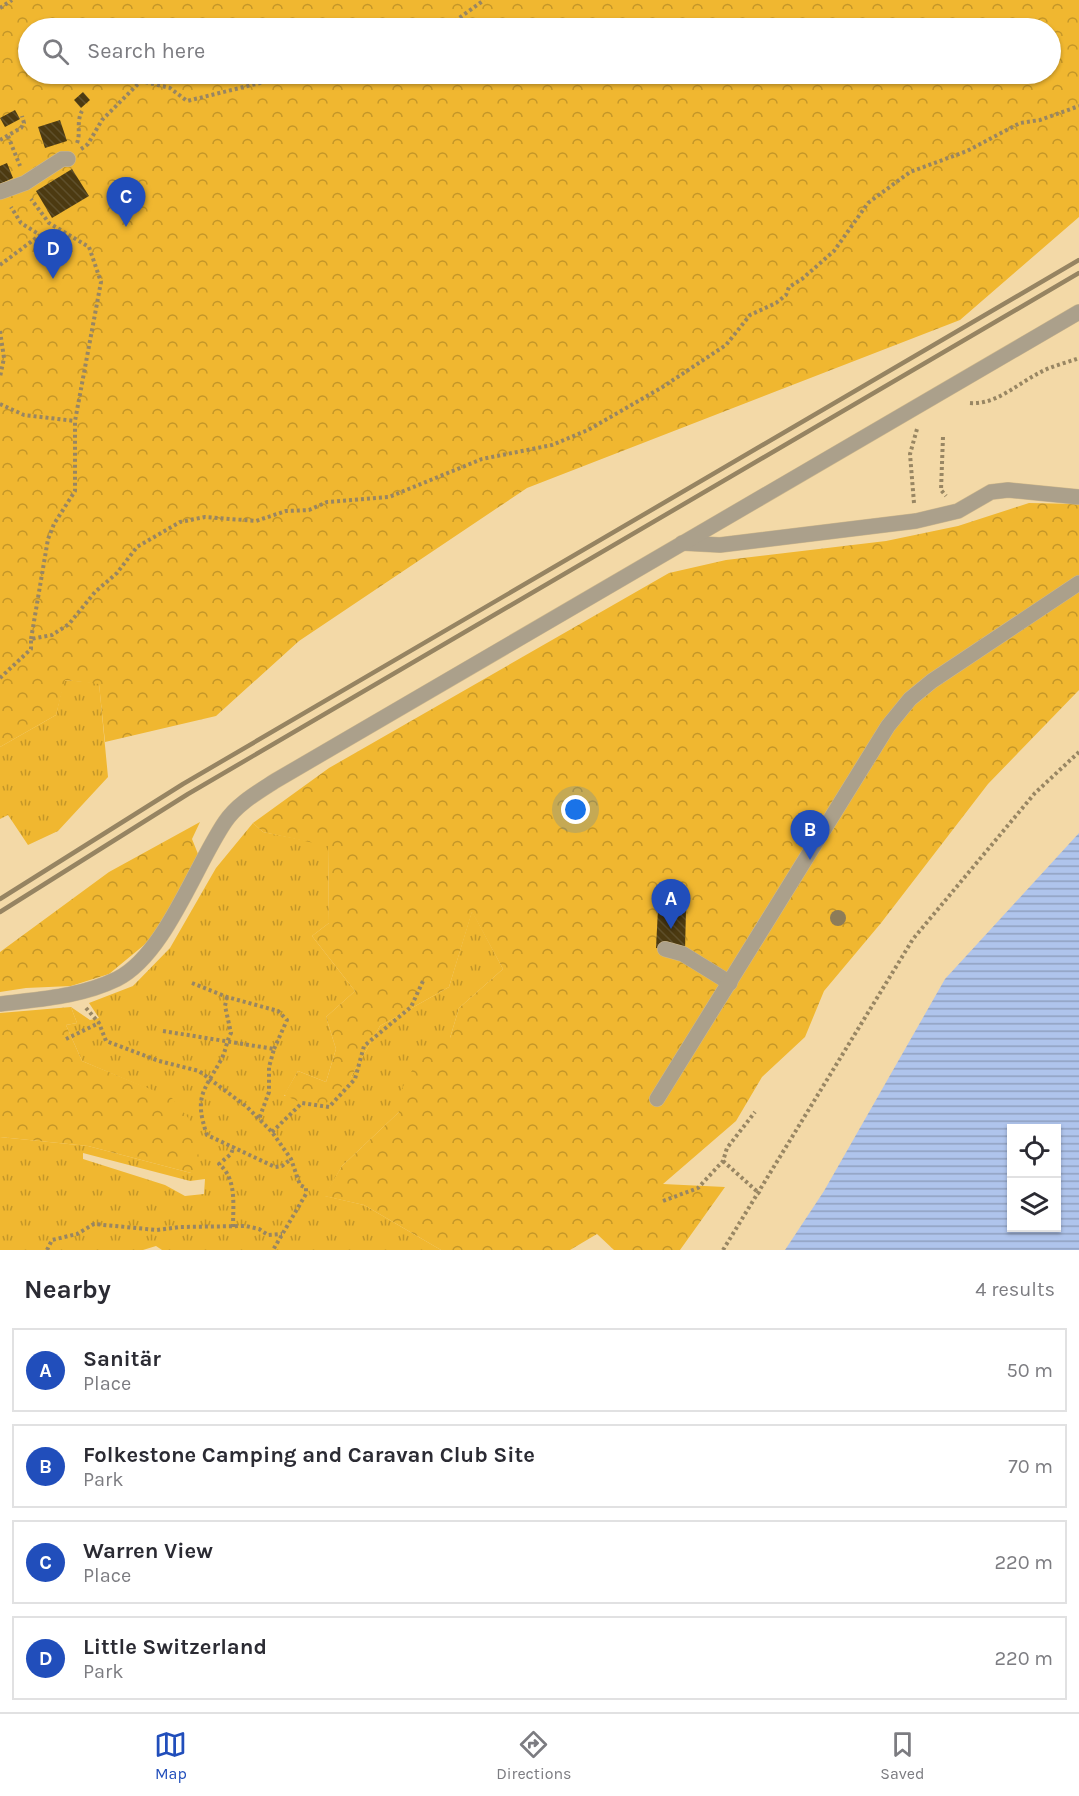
<!DOCTYPE html>
<meta charset="utf-8">
<style>
body{margin:0;font-family:Karla,sans-serif;background:#f2f2f3;color:#2b2b33}
.controls{position:absolute;right:18px;bottom:18px;display:grid;overflow:hidden;border-radius:0px;box-shadow:0 2px 4px #0004}
.controls button{width:54px;height:54px;display:grid;place-items:center;padding:0;border:0;border-bottom:2px solid #e1e1e2;background:#fff;color:#2b2b33;font:30px sans-serif}
.you{position:absolute;left:576px;top:810px;width:21px;height:21px;margin:-15px;border:4px solid #fff;border-radius:50%;background:#1a73e8;box-shadow:0 0 0 9px #1a73e833}
.badge{display:grid;place-items:center;width:39px;height:39px;border-radius:50%;background:#214ebb;color:#fff;font-size:20px;font-weight:700}
.pin{position:absolute;translate:-50% -50px;filter:drop-shadow(0 2px 3px #0008)}
.pin::after{content:'';position:absolute;top:32px;width:21px;height:18px;background:inherit;clip-path:polygon(0 0,100% 0,50% 100%)}
.list{margin:0;padding:0;list-style:none}
h2{display:flex;justify-content:space-between;align-items:center;height:78px;margin:0;padding:0 24px;font-size:26px}
h2 small{font-size:20px;font-weight:400;color:#7c7c81}
.list li{display:grid;grid-template-columns:39px 1fr auto;gap:18px;align-items:center;box-sizing:border-box;height:84px;margin:0 12px 12px;padding:0 12px;border:2px solid #e1e1e2;border-radius:0px}
.list b{display:block;font-size:22px;white-space:nowrap}
.list p{margin:0;font-size:20px;white-space:nowrap;color:#7c7c81}
.list em{font-size:20px;font-style:normal;color:#7c7c81}
.icon{flex:none;width:33px;height:33px;fill:none;stroke:currentColor;stroke-width:2;stroke-linecap:round;stroke-linejoin:round}
.map{position:relative;flex:none;width:1079px;height:1250px;overflow:hidden}
.search{position:absolute;background:#fff;box-shadow:0 2px 4px #0004;left:18px;right:18px;top:18px;height:66px;display:flex;align-items:center;gap:15px;box-sizing:border-box;padding:0 21px;border-radius:33px;color:#7c7c81;font-size:22px}
.sheet{height:462px;background:#fff}
nav{display:flex;justify-content:space-around;align-items:center;box-sizing:border-box;height:84px;border-top:2px solid #e1e1e2;background:#fff;font-size:16px;color:#7c7c81}
nav a{display:grid;justify-items:center;gap:3px}
nav .on{color:#214ebb}
.map>svg:first-child{display:block}
.grass{fill:url(#grass-tufts);fill-rule:evenodd}
.forest{fill:url(#forest-crowns);fill-rule:evenodd}
.water{fill:url(#water-rules);fill-rule:evenodd}
.building{fill:url(#building-back-hatch)}
.lines{fill:none;stroke-linecap:round;stroke-linejoin:round}
.minor-casing{stroke:#cfb88c;stroke-width:16}
.path{stroke:#988663;stroke-width:4;stroke-dasharray:3 3;stroke-linecap:butt}
.minor{stroke:#aba08b;stroke-width:15}
.rail{stroke:#968462;stroke-width:4.5}
.tree{fill:#8d7c59}
</style>
<div class="map">
<svg width="1079" height="1250" viewBox="0 0 1079 1250">
<defs>
<pattern id="grass-tufts" width="24" height="20" patternUnits="userSpaceOnUse" patternTransform="scale(1.5)"><rect width="24" height="20" fill="#f0b730"/><path d="M3 7l-1-3M5 7V3M7 7l1-3M15 17l-1-3M17 17v-4M19 17l1-3" fill="none" stroke="#c49628"/></pattern>
<pattern id="forest-crowns" width="20" height="18" patternUnits="userSpaceOnUse" patternTransform="scale(1.5)"><rect width="20" height="18" fill="#f0b730"/><path d="M2 6a3 3 0 1 1 6 0M12 15a3 3 0 1 1 6 0" fill="none" stroke="#c49628"/></pattern>
<pattern id="water-rules" width="6" height="5" patternUnits="userSpaceOnUse" patternTransform="scale(1.5)"><rect width="6" height="5" fill="#afc4ec"/><path d="M0 2.5h6" fill="none" stroke="#90a0bf"/></pattern>
<pattern id="building-back-hatch" width="6" height="6" patternUnits="userSpaceOnUse" patternTransform="scale(1.5)"><rect width="6" height="6" fill="#4c3a11"/><path d="M-1 5l2 2M0 0l6 6M5-1l2 2" fill="none" stroke="#5e4f2b"/></pattern>
</defs>
<rect width="100%" height="100%" fill="#f3d9a7"/>
<g class="grass">
<polygon points="64,680 99,683 108,777 58,831 28,845 8,815 0,819 0,747 56,715"/>
<path d="M253 823 263 832 328 845 329 923 312 936 355 991 326 1017 336 1049 326 1082 298 1071 284 1096 351 1077 380 1026 449 987 472 911 503 969 459 1008 450 1038 399 1112 342 1166 325 1196 364 1205 441 1250H162L156 1246 143 1250H0V1137L88 1146 191 1173 172 1099 82 1061 66 1025 77 1023 71 1007 90 1020 99 1018 89 1003 133 986 170 948 216 868ZM83 1153 190 1181 205 1179 204 1194 185 1196 165 1185 83 1159Z"/>
</g>
<g class="forest">
<path d="M0 0H1079V217L960 320 527 488 299 641 216 716 105 742 99 684 65 680 56 715 0 747ZM28 28H1050V74H28Z"/>
<polygon points="1029,503 1079,504 1079,690 988,784 881,923 824,991 805,1037 762,1077 736,1121 663,1184 725,1187 680,1250 614,1250 597,1234 570,1250 441,1250 364,1205 324,1196 342,1166 399,1112 395,1101 430,1038 450,1038 459,1008 503,969 472,912 449,987 380,1026 351,1077 319,1111 284,1095 298,1071 326,1082 336,1049 326,1017 355,991 312,936 329,923 328,846 263,832 253,823 329,768 669,573 726,560 886,541 958,526"/>
<polygon points="200,822 192,839 200,859 155,936 109,974 71,986 26,988 0,992 0,952 109,872"/>
<polygon points="71,1007 77,1023 66,1025 82,1061 172,1098 189,1119 200,1161 191,1173 88,1146 0,1137 0,1013"/>
</g>
<path class="water" d="M1079 833V1250H785L824 1191 945 979ZM1012 1128H1056V1228H1012Z"/>
<g class="building">
<polygon points="83,92 90,100 81,108 74,100"/>
<polygon points="15,110 20,119 5,127 0,118"/>
<polygon points="60,120 67,141 45,148 38,127"/>
<polygon points="7,163 13,178 0,184 0,166"/>
<polygon points="72,169 89,196 52,218 36,191"/>
<polygon points="658,909 686,910 685,951 656,948"/>
</g>
<g class="lines">
<g class="minor-casing">
<g id="minor">
<polyline points="0,192 25,183 62,159 68,159"/>
<polyline points="682,543 720,545 916,521 958,511 991,492 1008,490 1079,497"/>
<polyline points="665,949 683,954 730,983"/>
<path d="M0 1004C39 999 80 997 117 979 165 955 195 866 225 822 237 804 258 792 275 781L1079 312"/>
<polyline points="657,1099 888,726 910,699 932,681 1079,583"/>
</g>
</g>
<g class="path">
<polyline points="0,8 12,0"/>
<polyline points="445,28 484,0"/>
<polyline points="8,136 20,166"/>
<polyline points="0,140 21,128 24,123 22,116"/>
<path d="M77 143C81 133 76 122 82 111"/>
<polyline points="81,149 88,144 102,120 141,81 170,88 187,101 260,83 260,74"/>
<polyline points="0,265 40,235 21,223 11,207"/>
<polyline points="0,331 4,358 0,377"/>
<path d="M970 403C996 405 1017 384 1039 373 1051 366 1066 363 1079 358"/>
<polyline points="0,404 24,415 75,421"/>
<polyline points="943,437 941,490 946,496"/>
<polyline points="914,503 910,454 917,429"/>
<polyline points="31,639 48,539 54,524 75,491 75,421 101,282 89,247 49,223 31,199"/>
<polyline points="0,678 31,649 31,639 52,635 69,624 95,592 117,573 137,547 180,522 205,517 256,521 286,511 309,510 327,502 389,497 482,459 552,445 588,430 661,388 726,345 750,315 776,303 786,295 789,287 802,279 834,251 868,203 910,172 967,151 1020,123 1040,120 1079,106"/>
<polyline points="192,983 227,997 278,1011 287,1020 274,1049"/>
<path d="M227 997 225 1006 231 1033C226 1042 226 1051 221 1060 203 1092 194 1097 207 1135L275 1167 282 1166 291 1159"/>
<polyline points="86,1008 99,1023 106,1041 159,1061 199,1071 247,1107 272,1132 291,1159 300,1185 306,1188 306,1194 273,1250"/>
<polyline points="163,1031 274,1049 269,1067 269,1092 259,1119"/>
<polyline points="66,1039 99,1023"/>
<polyline points="272,1132 302,1103 329,1107 355,1079 364,1046 411,1007 423,981"/>
<polyline points="723,1161 760,1194"/>
<polyline points="663,1201 698,1188 723,1161 727,1148 755,1112"/>
<path d="M233 1227C233 1204 237 1179 219 1164L231 1154 234 1146"/>
<polyline points="47,1250 52,1240 77,1234 94,1224 157,1230 180,1227 246,1226 259,1229 268,1235 282,1234"/>
<polyline points="723,1250 913,939 1035,793 1079,752"/>
</g>
<use href="#minor" class="minor"/>
<g class="rail">
<polyline points="0,899 183,784 1079,260"/>
<polyline points="0,912 188,794 1079,273"/>
</g>
</g>
<circle class="tree" cx="838" cy="918" r="8"/>
</svg>
<div class="controls">
<button><svg class="icon" aria-label="locate" viewBox="0 0 24 24"><circle cx="12" cy="12" r="6"/><path d="M12 2v4M12 18v4M2 12h4M18 12h4"/></svg></button>
<button><svg class="icon" aria-label="layers" viewBox="0 0 24 24"><path d="M12 4l9 5-9 5-9-5zM3 14l9 5 9-5"/></svg></button>
</div>
<div class="you"></div>
<div class="pin badge" style="left:671px;top:929px">A</div>
<div class="pin badge" style="left:810px;top:860px">B</div>
<div class="pin badge" style="left:126px;top:227px">C</div>
<div class="pin badge" style="left:53px;top:279px">D</div>
<div class="search"><svg class="icon" aria-label="search" viewBox="0 0 24 24"><circle cx="10" cy="10" r="6"/><path d="M15 15l6 6"/></svg>Search here</div>
</div>
<section class="sheet">
<h2>Nearby<small>4 results</small></h2>
<ul class="list">
<li><span class="badge">A</span><div><b>Sanitär</b><p>Place</p></div><em>50 m</em></li>
<li><span class="badge">B</span><div><b>Folkestone Camping and Caravan Club Site</b><p>Park</p></div><em>70 m</em></li>
<li><span class="badge">C</span><div><b>Warren View</b><p>Place</p></div><em>220 m</em></li>
<li><span class="badge">D</span><div><b>Little Switzerland</b><p>Park</p></div><em>220 m</em></li>
</ul>
</section>
<nav>
<a class="on"><svg class="icon" aria-label="map" viewBox="0 0 24 24"><path d="M3 6l6-2 6 2 6-2v14l-6 2-6-2-6 2zM9 4v14M15 6v14"/></svg>Map</a>
<a><svg class="icon" aria-label="directions" viewBox="0 0 24 24"><path d="M12 3l9 9-9 9-9-9zM9 14v-3h6M13 9l2 2-2 2"/></svg>Directions</a>
<a><svg class="icon" aria-label="saved" viewBox="0 0 24 24"><path d="M7 4h10v16l-5-4-5 4z"/></svg>Saved</a>
</nav>
